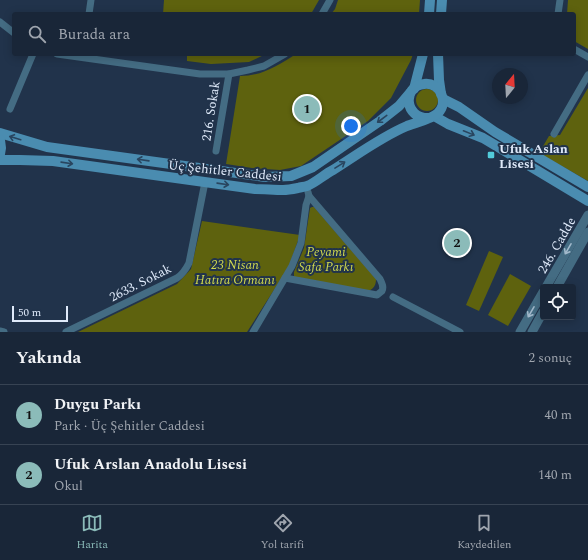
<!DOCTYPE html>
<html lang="tr">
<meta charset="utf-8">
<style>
body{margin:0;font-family:Spectral,serif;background:#263243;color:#f1f3f6}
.controls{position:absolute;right:12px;bottom:12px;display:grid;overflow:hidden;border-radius:4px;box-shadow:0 2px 10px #0003}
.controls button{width:36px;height:36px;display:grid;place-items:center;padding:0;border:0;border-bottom:1px solid #374353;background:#192638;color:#f1f3f6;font:20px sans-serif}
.compass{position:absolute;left:492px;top:68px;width:36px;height:36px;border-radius:50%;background:#192638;box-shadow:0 2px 10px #0003;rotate:18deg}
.scale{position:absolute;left:12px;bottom:10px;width:56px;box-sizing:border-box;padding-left:4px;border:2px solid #dfeafa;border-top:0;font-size:11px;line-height:14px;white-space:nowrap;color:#dfeafa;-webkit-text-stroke:3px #21334b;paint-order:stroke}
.you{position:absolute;left:351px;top:126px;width:14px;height:14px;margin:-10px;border:3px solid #fff;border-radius:50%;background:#1a73e8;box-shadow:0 0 0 6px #1a73e833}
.badge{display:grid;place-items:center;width:26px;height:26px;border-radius:50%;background:#8bbbb9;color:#111;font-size:13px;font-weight:700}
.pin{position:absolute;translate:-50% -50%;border:2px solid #fff;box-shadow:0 1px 4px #0006}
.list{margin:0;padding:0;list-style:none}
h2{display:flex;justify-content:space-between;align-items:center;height:52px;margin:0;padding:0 16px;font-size:17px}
h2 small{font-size:13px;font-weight:400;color:#9fa5ae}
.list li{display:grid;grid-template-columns:26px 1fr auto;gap:12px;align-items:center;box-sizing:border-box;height:60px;padding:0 16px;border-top:1px solid #374353}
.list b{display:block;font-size:15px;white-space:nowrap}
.list p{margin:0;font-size:13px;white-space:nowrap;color:#9fa5ae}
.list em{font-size:13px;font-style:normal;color:#9fa5ae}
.icon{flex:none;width:22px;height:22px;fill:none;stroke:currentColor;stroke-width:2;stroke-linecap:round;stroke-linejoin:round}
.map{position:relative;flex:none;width:588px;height:332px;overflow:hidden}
.search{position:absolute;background:#192638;box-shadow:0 2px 10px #0003;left:12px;right:12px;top:12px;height:44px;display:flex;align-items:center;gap:10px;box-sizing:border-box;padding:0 14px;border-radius:4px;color:#9fa5ae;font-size:15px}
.sheet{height:172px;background:#192638}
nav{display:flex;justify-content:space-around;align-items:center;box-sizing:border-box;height:56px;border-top:1px solid #374353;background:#192638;font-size:11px;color:#9fa5ae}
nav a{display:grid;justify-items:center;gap:2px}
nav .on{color:#8bbbb9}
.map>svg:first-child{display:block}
.green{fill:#5e620e}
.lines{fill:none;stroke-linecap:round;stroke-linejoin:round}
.minor{stroke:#446c83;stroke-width:7}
.tertiary{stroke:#446c83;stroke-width:9}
.secondary{stroke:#4a8cb0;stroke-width:10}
.oneway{stroke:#29455f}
.oneway2{stroke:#a1b8ca}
.poi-dot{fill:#52cbda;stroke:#21334b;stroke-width:1.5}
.labels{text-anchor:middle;stroke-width:4;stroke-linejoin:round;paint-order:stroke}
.street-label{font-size:13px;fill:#dfeafa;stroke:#21334b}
.poi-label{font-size:13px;font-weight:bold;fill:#dfeafa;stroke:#21334b;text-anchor:start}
.park-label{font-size:13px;font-style:italic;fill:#d0d84e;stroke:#21334b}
</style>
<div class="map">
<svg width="588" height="332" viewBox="0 0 588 332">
<rect width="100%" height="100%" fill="#21334b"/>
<g class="green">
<polygon points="164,0 319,0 311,14 163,14"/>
<polygon points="338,0 420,0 419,14 331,14 335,9"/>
<polygon points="568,0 588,0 588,49 574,41 574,14 567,14"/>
<polygon points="187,54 266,54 249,62 211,64 187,61"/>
<path d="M296 54H413L411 60 391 98 368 121 301 166 280 170 252 168 226 164 240 76C262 76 277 66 296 54Z"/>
<polygon points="588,88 588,181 539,153 549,136 560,135"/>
<circle cx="427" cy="100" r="11"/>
<path d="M312 207H314L376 279C376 285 374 288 369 291L296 279 294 276V272L304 248 310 208Z"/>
<polygon points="202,221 300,235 289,266 272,293 247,332 78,332 177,284 191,269"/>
<polygon points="489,251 503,257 479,311 466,305"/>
<polygon points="510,274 531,286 508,326 488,315"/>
</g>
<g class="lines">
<g class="minor">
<polyline points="89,14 91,0"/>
<polyline points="322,14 330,0"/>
<polyline points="558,14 560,0"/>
<polyline points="0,22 14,33"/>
<polyline points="574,49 588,57"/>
<polyline points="57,54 200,74 229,74 248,70 264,66 285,54"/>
<polyline points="10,109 33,54"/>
<polyline points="554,134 588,75"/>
<polyline points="216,151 229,74"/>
<path d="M285 278 377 295 382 291C384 287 382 283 380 279L309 196"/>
<polyline points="393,297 460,332"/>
<polyline points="0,331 4,332"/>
<path d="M66 332 177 278C183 274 186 269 189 263L205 182"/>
<polyline points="253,332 292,266 301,243 306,205 309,196 308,192"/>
</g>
<g class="tertiary">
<polyline points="546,287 588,215"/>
<polyline points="557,287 588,232"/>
<polyline points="520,332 543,292"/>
<polyline points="532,332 543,312"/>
</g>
<g class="secondary">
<polyline points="429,14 430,0"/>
<polyline points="441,14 442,0"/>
<polyline points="438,54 439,80 441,94"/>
<polyline points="414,89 423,54"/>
<polyline points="443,99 459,107 495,132 588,187"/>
<polyline points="434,116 448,124 483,138 588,201"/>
<polyline points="0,133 47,147 265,177 291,176 313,167 380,121 399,106 410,93"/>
<polyline points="0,140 1,148 0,154"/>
<path d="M0 160H20L53 161 255 189C264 189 274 190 283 190 288 190 293 189 298 188 301 187 304 187 307 186 315 183 325 174 333 170 357 155 381 137 407 126 415 123 432 119 438 113 449 102 440 82 424 84 402 86 404 119 429 118"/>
</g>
</g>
<defs><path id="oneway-shaft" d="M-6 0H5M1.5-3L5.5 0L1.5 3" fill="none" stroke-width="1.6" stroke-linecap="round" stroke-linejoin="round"/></defs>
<g class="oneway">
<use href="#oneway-shaft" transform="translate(382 119) rotate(143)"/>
<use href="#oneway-shaft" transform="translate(469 133) rotate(22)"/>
<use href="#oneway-shaft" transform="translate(15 138) rotate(-163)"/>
<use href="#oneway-shaft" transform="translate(143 160) rotate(-172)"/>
<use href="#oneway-shaft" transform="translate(67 163) rotate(8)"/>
<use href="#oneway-shaft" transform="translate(340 165) rotate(-32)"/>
<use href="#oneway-shaft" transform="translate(223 184) rotate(8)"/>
</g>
<g class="oneway2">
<use href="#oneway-shaft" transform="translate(568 249) rotate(120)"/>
<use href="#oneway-shaft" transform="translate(531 312) rotate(120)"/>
</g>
<rect class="poi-dot" x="487" y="151" width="8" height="8" rx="2"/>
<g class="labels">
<g class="street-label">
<text transform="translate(210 111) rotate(-81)" y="5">216. Sokak</text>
<text transform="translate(225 170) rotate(6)" y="5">Üç Şehitler Caddesi</text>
<text transform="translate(556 245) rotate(-60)" y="5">246. Cadde</text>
<text transform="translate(140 282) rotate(-27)" y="5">2633. Sokak</text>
</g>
<g class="poi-label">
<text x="499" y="153">Ufuk Aslan<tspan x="499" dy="15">Lisesi</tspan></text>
</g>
<g class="park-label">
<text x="326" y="256">Peyami<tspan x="326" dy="15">Safa Parkı</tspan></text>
<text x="235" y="269">23 Nisan<tspan x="235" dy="15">Hatıra Ormanı</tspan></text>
</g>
</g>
</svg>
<div class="controls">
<button><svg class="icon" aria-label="locate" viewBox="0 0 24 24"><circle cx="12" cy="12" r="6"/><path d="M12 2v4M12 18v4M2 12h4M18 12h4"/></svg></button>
</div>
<svg class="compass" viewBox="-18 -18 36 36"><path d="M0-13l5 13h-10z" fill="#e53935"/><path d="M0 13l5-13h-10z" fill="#9fa5ae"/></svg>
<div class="scale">50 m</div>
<div class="you"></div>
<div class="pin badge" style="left:307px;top:109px">1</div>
<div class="pin badge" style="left:457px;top:243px">2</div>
<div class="search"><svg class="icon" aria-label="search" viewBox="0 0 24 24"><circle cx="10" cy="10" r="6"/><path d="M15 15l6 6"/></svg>Burada ara</div>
</div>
<section class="sheet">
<h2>Yakında<small>2 sonuç</small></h2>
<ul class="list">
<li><span class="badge">1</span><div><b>Duygu Parkı</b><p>Park · Üç Şehitler Caddesi</p></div><em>40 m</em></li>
<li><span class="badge">2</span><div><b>Ufuk Arslan Anadolu Lisesi</b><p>Okul</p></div><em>140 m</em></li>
</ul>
</section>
<nav>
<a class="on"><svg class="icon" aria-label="map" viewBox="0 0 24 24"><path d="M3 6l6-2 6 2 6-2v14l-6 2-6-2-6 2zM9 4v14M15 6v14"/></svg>Harita</a>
<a><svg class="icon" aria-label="directions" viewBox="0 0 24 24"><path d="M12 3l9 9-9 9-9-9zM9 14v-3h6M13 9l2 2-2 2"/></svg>Yol tarifi</a>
<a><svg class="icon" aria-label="saved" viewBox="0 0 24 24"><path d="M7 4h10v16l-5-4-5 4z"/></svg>Kaydedilen</a>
</nav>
